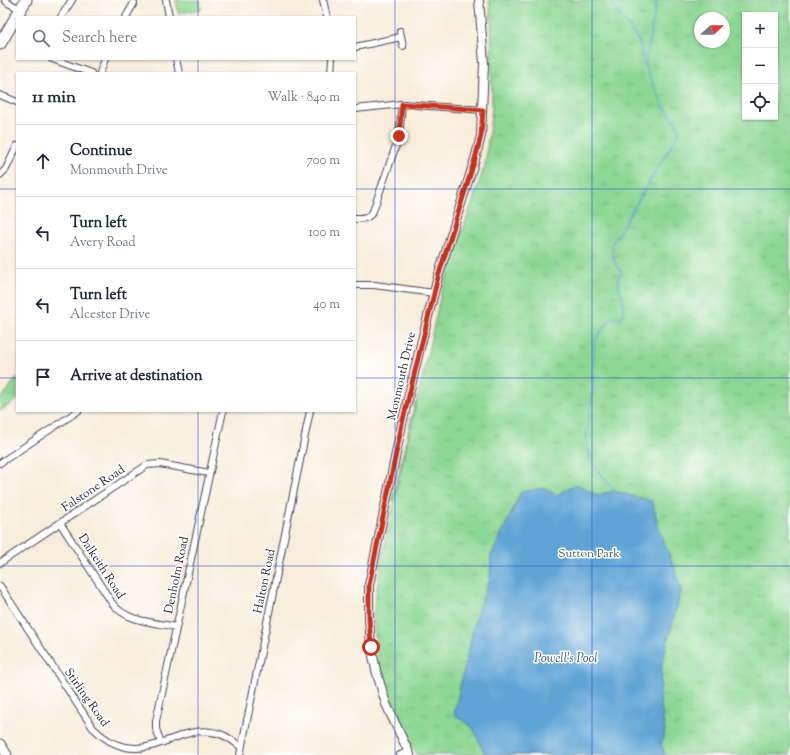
<!DOCTYPE html>
<meta charset="utf-8">
<style>
body{margin:0;font-family:"Sorts Mill Goudy",serif;background:#f6f6f7;color:#1f2937}
.controls{position:absolute;right:12px;top:12px;display:grid;overflow:hidden;border-radius:0px;box-shadow:0 1px 3px #0004}
.controls button{width:36px;height:36px;display:grid;place-items:center;padding:0;border:0;border-bottom:1px solid #e0e1e3;background:#fff;color:#1f2937;font:20px sans-serif}
.compass{position:absolute;left:694px;top:12px;width:36px;height:36px;border-radius:50%;background:#fff;box-shadow:0 1px 3px #0004;rotate:68deg}
.stop{position:absolute;width:12px;height:12px;margin:-9px;border:3px solid #c8321e;border-radius:50%;background:#fff}
.stop.end{background:#c8321e;border-color:#fff;box-shadow:0 1px 4px #0008}
.list{margin:0;padding:0;list-style:none}
h2{display:flex;justify-content:space-between;align-items:center;height:52px;margin:0;padding:0 16px;font-size:17px}
h2 small{font-size:13px;font-weight:400;color:#747a83}
.list li{display:grid;grid-template-columns:26px 1fr auto;gap:12px;align-items:center;box-sizing:border-box;height:72px;padding:0 16px;border-top:1px solid #e0e1e3}
.list b{display:block;font-size:15px;white-space:nowrap}
.list p{margin:0;font-size:13px;white-space:nowrap;color:#747a83}
.list em{font-size:13px;font-style:normal;color:#747a83}
.icon{flex:none;width:22px;height:22px;fill:none;stroke:currentColor;stroke-width:2;stroke-linecap:round;stroke-linejoin:round}
.map{position:relative;flex:none;width:790px;height:755px;overflow:hidden}
.search{position:absolute;background:#fff;box-shadow:0 1px 3px #0004;left:16px;top:16px;width:340px;height:44px;display:flex;align-items:center;gap:10px;box-sizing:border-box;padding:0 14px;border-radius:0px;color:#747a83;font-size:15px}
.panel{position:absolute;background:#fff;box-shadow:0 1px 3px #0004;left:16px;top:72px;width:340px;height:340px;border-radius:0px}
.map>svg:first-child{display:block}
.grass{fill:#8cd793;stroke:#577c67}
.forest{fill:url(#forest-crowns);stroke:#4a6d5c}
.park{fill:url(#park-tufts);stroke:#577c67;fill-rule:evenodd}
.water{fill:#60a4d5;stroke:#416388}
.lines{fill:none;stroke-linecap:round;stroke-linejoin:round}
.stream{stroke:#60a4d5;stroke-width:1.5}
.minor-casing{stroke:#424053;stroke-width:8}
.tertiary-casing{stroke:#424053;stroke-width:10}
.secondary-casing{stroke:#424053;stroke-width:11}
.trunk-casing{stroke:#424053;stroke-width:13}
.minor{stroke:#fff;stroke-width:6}
.tertiary{stroke:#fff;stroke-width:8}
.secondary{stroke:#fff;stroke-width:9}
.trunk{stroke:#fff;stroke-width:11}
.route{stroke:#c8321e;stroke-width:5}
.grid{fill:none;stroke:#1d4ed8;stroke-width:1;stroke-opacity:0.55}
.labels{text-anchor:middle;stroke-width:3;stroke-linejoin:round;paint-order:stroke}
.street-label{font-size:12px;fill:#22223b;stroke:#fff}
.park-label{font-size:12px;fill:#47615a;stroke:#fff}
.water-label{font-size:13px;font-style:italic;fill:#3e5c80;stroke:#fff}
</style>
<div class="map">
<svg width="790" height="755" viewBox="0 0 790 755">
<defs>
<pattern id="forest-crowns" width="20" height="18" patternUnits="userSpaceOnUse"><rect width="20" height="18" fill="#71b87d"/><path d="M2 6a3 3 0 1 1 6 0M12 15a3 3 0 1 1 6 0" fill="none" stroke="#5c9568"/></pattern>
<pattern id="park-tufts" width="24" height="20" patternUnits="userSpaceOnUse"><rect width="24" height="20" fill="#8cd793"/><path d="M3 7l-1-3M5 7V3M7 7l1-3M15 17l-1-3M17 17v-4M19 17l1-3" fill="none" stroke="#78b880"/></pattern>
</defs>
<rect width="100%" height="100%" fill="#fff"/>
<filter id="ink" filterUnits="userSpaceOnUse"><feTurbulence type="fractalNoise" baseFrequency=".025" numOctaves="2"/><feDisplacementMap in="SourceGraphic" scale="8" xChannelSelector="R" yChannelSelector="G"/><feConvolveMatrix kernelMatrix="1 2 1 2 8 2 1 2 1" color-interpolation-filters="sRGB"/></filter>
<filter id="wash" filterUnits="userSpaceOnUse"><feTurbulence type="fractalNoise" baseFrequency=".012" numOctaves="4" result="noise"/><feDisplacementMap in="SourceGraphic" scale="16" xChannelSelector="R" yChannelSelector="G"/><feGaussianBlur stdDeviation="0.9" result="paint"/><feColorMatrix in="noise" values="0 0 0 0 0 0 0 0 0 0 0 0 0 0 0 0 0 1.4 0 .05"/><feComposite in="paint" operator="in"/></filter>
<g filter="url(#wash)">
<rect width="100%" height="100%" fill="#f7edda"/>
<polygon class="grass" points="176,0 200,0 201,10 178,13"/>
<polygon class="forest" points="415,402 421,405 397,502 393,501 392,499"/>
<g class="park">
<path d="M489 0H790V755H417L410 743 378 667 373 614 382 557 441 293 485 165 492 108 491 15ZM745 15H775V117H745ZM700 18H724V42H700Z"/>
<polygon points="17,377 17,400 0,411 0,400"/>
</g>
<polygon class="water" points="576,484 597,495 614,491 652,501 661,535 675,569 681,591 662,663 660,699 665,731 661,745 666,755 485,755 473,728 454,714 477,612 490,579 491,556 521,492 543,488 557,495"/>
<g class="lines">
<g class="stream">
<path d="M612 0 614 7 639 41C642 49 641 57 644 65"/>
<path d="M614 491 591 461 586 440 593 390 594 342 611 318 620 319 623 315V297L619 289 618 279 621 272C615 264 611 255 612 244L679 133 677 123 663 106 645 66 657 0"/>
</g>
</g>
</g>
<g filter="url(#ink)">
<g class="lines">
<g class="minor-casing">
<g id="minor">
<polyline points="5,0 8,3 21,9"/>
<polyline points="166,0 169,17"/>
<polyline points="323,0 327,17"/>
<polyline points="61,17 72,0"/>
<polyline points="126,17 134,3"/>
<polyline points="400,31 403,46"/>
<polyline points="355,47 401,37"/>
<polyline points="52,59 91,73"/>
<polyline points="176,59 179,73"/>
<polyline points="100,73 105,59"/>
<polyline points="331,73 332,59"/>
<polyline points="0,95 17,102"/>
<polyline points="355,109 402,104 483,110"/>
<polyline points="0,175 6,169 17,146"/>
<path d="M355 219C362 219 369 219 373 211L399 137 402 104"/>
<polyline points="355,285 374,285 434,293"/>
<polyline points="0,463 78,411"/>
<path d="M60 523 112 603C126 622 154 622 176 627"/>
<polyline points="0,563 147,465 160,464 209,473"/>
<path d="M0 586 93 728C113 748 134 753 161 743 178 737 193 729 211 732 223 733 232 740 241 747"/>
<polyline points="161,743 156,729 156,721 223,411"/>
<polyline points="240,755 310,411"/>
<polyline points="400,755 408,752"/>
</g>
</g>
<g class="tertiary-casing">
<polyline id="tertiary" points="410,755 386,704 376,670 371,647 369,617 369,585 402,424 419,352 438,277 475,159 481,136 484,63 479,0"/>
</g>
<g class="secondary-casing">
<polyline id="secondary" points="0,744 7,755"/>
</g>
<g class="trunk-casing">
<polyline id="trunk" points="0,44 26,0"/>
</g>
<use href="#minor" class="minor"/>
<use href="#tertiary" class="tertiary"/>
<use href="#secondary" class="secondary"/>
<use href="#trunk" class="trunk"/>
</g>
</g>
<g class="lines" filter="url(#ink)">
<polyline class="route" points="371,647 369,617 369,585 402,424 438,277 475,159 481,136 483,110 402,104 399,136"/>
</g>
<path class="grid" d="M198 0V17M395 0V755M592 0V755M198 59V73M0 189H17M355 189H790M0 378H17M355 378H790M198 411V755M0 566H790"/>
<g class="labels">
<g class="street-label">
<text transform="translate(401 376) rotate(-77)" y="4">Monmouth Drive</text>
<text transform="translate(93 488) rotate(-34)" y="4">Falstone Road</text>
<text transform="translate(102 566) rotate(57)" y="4">Dalkeith Road</text>
<text transform="translate(176 575) rotate(-78)" y="4">Denholm Road</text>
<text transform="translate(264 581) rotate(-78)" y="4">Halton Road</text>
<text transform="translate(87 697) rotate(55)" y="4">Stirling Road</text>
</g>
<g class="park-label">
<text x="589" y="557">Sutton Park</text>
</g>
<g class="water-label">
<text x="566" y="662">Powell's Pool</text>
</g>
</g>
</svg>
<div class="controls">
<button>+</button>
<button>−</button>
<button><svg class="icon" aria-label="locate" viewBox="0 0 24 24"><circle cx="12" cy="12" r="6"/><path d="M12 2v4M12 18v4M2 12h4M18 12h4"/></svg></button>
</div>
<svg class="compass" viewBox="-18 -18 36 36"><path d="M0-13l5 13h-10z" fill="#e53935"/><path d="M0 13l5-13h-10z" fill="#747a83"/></svg>
<div class="stop" style="left:371px;top:647px"></div>
<div class="stop end" style="left:399px;top:136px"></div>
<div class="search"><svg class="icon" aria-label="search" viewBox="0 0 24 24"><circle cx="10" cy="10" r="6"/><path d="M15 15l6 6"/></svg>Search here</div>
<section class="panel">
<h2>11 min<small>Walk · 840 m</small></h2>
<ul class="list">
<li><svg class="icon" aria-label="ahead" viewBox="0 0 24 24"><path d="M12 20V5M6 11l6-6 6 6"/></svg><div><b>Continue</b><p>Monmouth Drive</p></div><em>700 m</em></li>
<li><svg class="icon" aria-label="left" viewBox="0 0 24 24"><path d="M17 20v-9H6M10 6l-5 5 5 5"/></svg><div><b>Turn left</b><p>Avery Road</p></div><em>100 m</em></li>
<li><svg class="icon" aria-label="left" viewBox="0 0 24 24"><path d="M17 20v-9H6M10 6l-5 5 5 5"/></svg><div><b>Turn left</b><p>Alcester Drive</p></div><em>40 m</em></li>
<li><svg class="icon" aria-label="arrive" viewBox="0 0 24 24"><path d="M6 21V4h12l-3 4 3 4H6"/></svg><div><b>Arrive at destination</b></div></li>
</ul>
</section>
</div>
